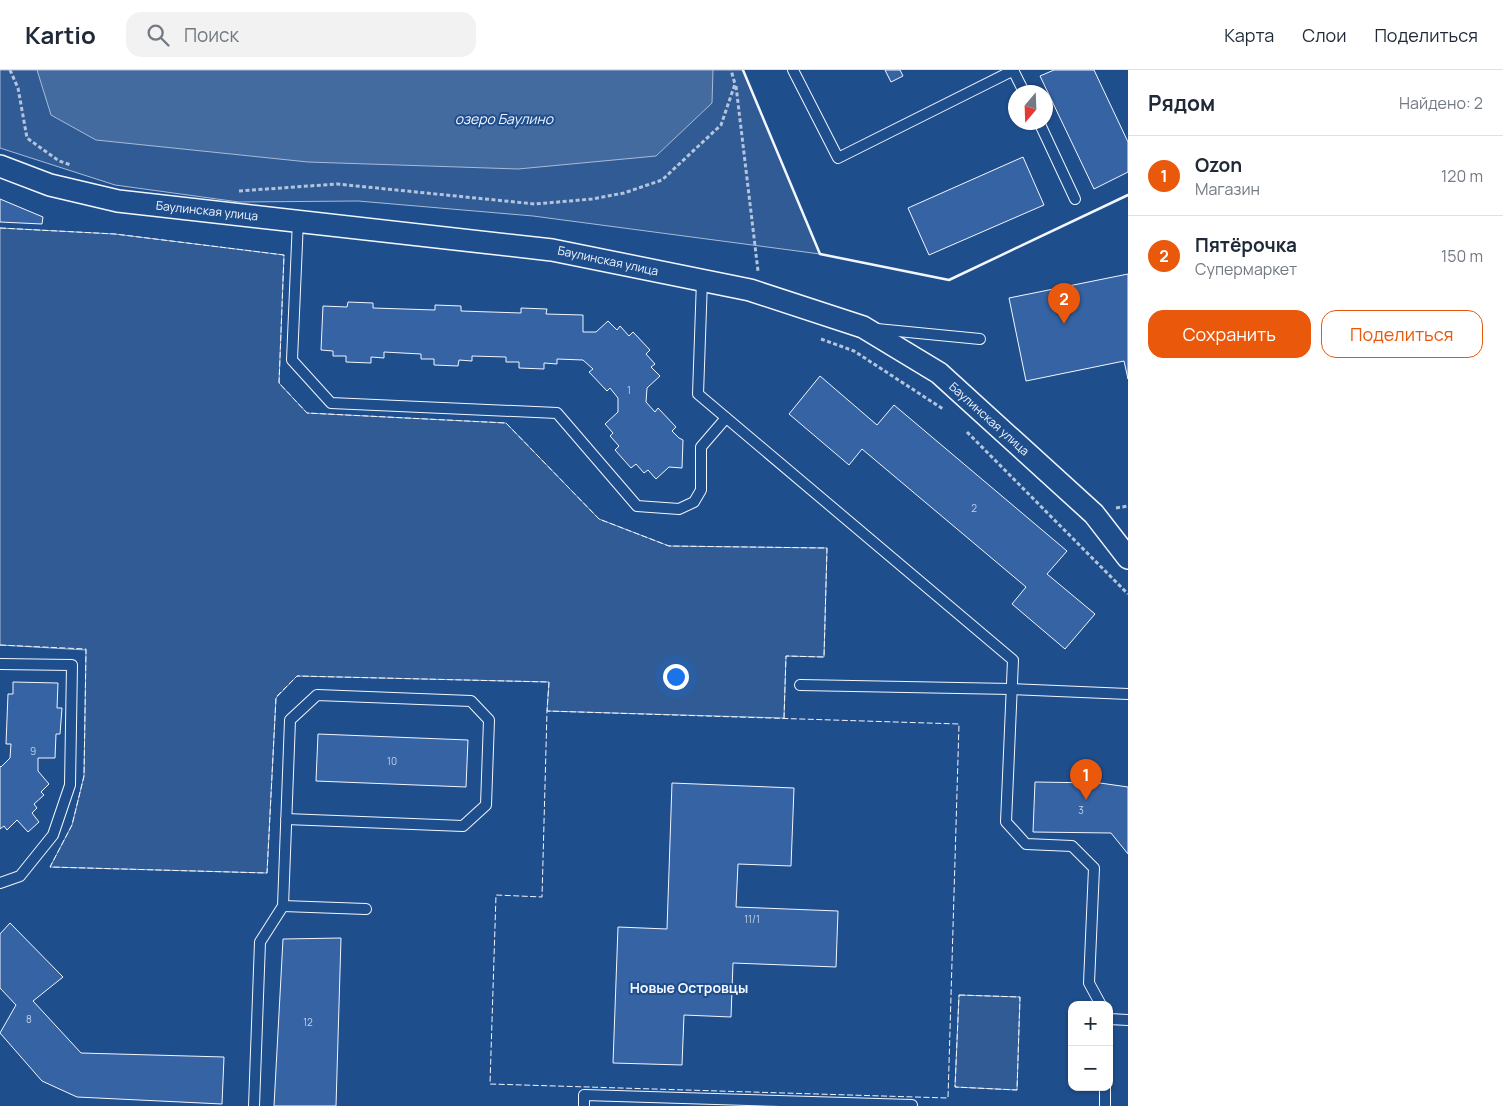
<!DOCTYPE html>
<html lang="ru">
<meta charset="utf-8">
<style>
body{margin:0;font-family:Manrope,sans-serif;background:#f2f2f3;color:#1f2937}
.controls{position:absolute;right:15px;bottom:15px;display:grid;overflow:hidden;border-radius:10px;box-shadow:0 1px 4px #0004}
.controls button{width:45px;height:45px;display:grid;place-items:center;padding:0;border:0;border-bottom:1px solid #e0e1e3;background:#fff;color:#1f2937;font:25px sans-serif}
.compass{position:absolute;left:1008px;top:15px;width:45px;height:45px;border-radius:50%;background:#fff;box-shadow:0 1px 4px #0004;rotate:199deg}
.you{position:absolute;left:675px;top:606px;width:18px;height:18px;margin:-12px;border:4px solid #fff;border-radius:50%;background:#1a73e8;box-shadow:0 0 0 8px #1a73e833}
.badge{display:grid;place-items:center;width:32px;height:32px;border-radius:50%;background:#ea580c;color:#fff;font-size:16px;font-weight:700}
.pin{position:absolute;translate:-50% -41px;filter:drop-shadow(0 1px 2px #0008)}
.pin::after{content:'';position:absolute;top:26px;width:18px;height:15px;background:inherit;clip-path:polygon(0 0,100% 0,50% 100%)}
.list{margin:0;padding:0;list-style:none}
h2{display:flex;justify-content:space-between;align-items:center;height:65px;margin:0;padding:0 20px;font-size:21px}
h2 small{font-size:16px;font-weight:400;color:#747a83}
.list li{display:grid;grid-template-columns:32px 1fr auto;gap:15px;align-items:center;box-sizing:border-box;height:80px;padding:0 20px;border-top:1px solid #e0e1e3}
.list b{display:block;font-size:19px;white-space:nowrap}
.list p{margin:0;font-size:16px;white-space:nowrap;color:#747a83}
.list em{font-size:16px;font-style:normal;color:#747a83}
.actions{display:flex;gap:10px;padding:15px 20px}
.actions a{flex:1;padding:11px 0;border:1px solid #ea580c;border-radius:15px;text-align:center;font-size:18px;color:#ea580c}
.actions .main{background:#ea580c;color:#fff}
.icon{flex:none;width:28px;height:28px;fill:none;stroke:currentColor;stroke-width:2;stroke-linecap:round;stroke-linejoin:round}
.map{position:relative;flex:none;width:1128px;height:1036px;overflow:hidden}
header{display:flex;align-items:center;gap:30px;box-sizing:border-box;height:70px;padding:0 25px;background:#fff;border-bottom:1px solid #e0e1e3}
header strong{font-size:24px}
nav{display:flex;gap:28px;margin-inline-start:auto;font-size:18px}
.search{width:350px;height:45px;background:#f2f2f3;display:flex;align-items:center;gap:12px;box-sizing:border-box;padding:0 18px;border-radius:15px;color:#747a83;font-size:19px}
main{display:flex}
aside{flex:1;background:#fff}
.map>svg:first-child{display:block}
.built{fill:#305b95;stroke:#a8bbd7}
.water{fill:#446ba0;stroke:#a8bbd7}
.building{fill:#3563a3;stroke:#f2f6ff}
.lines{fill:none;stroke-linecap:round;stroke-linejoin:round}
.lane-casing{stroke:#f2f6ff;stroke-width:12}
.street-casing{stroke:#f2f6ff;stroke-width:24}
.path{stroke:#b3c4dc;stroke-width:3;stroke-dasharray:4 2.5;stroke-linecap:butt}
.lane{stroke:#1f4e8c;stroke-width:10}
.street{stroke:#1f4e8c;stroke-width:21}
.fence{stroke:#f2f6ff;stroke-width:1;stroke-dasharray:6 2.5;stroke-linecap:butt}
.wall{stroke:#f2f6ff;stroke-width:2.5}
.labels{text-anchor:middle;stroke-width:4;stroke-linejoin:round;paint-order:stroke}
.number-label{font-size:10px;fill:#c3d1e8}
.street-label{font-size:12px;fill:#f2f6ff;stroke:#1f4e8c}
.water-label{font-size:14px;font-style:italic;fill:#f2f6ff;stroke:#1f4e8c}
.neighbourhood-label{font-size:14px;font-weight:bold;fill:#f2f6ff;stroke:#1f4e8c}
</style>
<header>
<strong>Kartio</strong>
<div class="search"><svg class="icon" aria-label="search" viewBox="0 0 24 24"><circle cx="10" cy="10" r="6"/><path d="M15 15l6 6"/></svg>Поиск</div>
<nav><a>Карта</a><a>Слои</a><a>Поделиться</a></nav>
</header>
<main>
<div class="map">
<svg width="1128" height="1036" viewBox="0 0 1128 1036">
<rect width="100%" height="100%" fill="#1f4e8c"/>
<g class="built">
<polygon points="0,0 743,0 820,184 533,146 358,131 239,132 115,115 0,78"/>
<polygon points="0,158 115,164 284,185 279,313 307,343 506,353 599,449 669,476 827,478 824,587 786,586 784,648 547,641 549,612 297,606 276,628 267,803 50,797 72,755 84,706 86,580 0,575"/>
<polygon points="959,925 1020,927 1017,1020 955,1017"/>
</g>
<polygon class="water" points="37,0 713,0 712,33 656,86 518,99 308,92 96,70 51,45"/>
<g class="building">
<polygon points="885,0 900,0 903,6 891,12"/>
<polygon points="1054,0 1094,0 1128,72 1128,102 1094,119 1040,6"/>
<polygon points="1023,87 1044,135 929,185 908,138"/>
<polygon points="0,129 43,147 42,154 0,152"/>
<polygon points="1128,204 1128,309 1124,291 1026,311 1009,228"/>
<polygon points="348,232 373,233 373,238 435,240 435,235 461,236 461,241 521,243 521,238 547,239 546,244 583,245 583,262 596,262 608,251 617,260 620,256 629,266 633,262 650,280 646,284 655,294 651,297 660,306 647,318 646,332 655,342 658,338 676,357 672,361 679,368 683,370 682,398 669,397 656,409 648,400 644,403 636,394 631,398 615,380 619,376 610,366 613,363 605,354 618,342 618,328 610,318 607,321 589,302 593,299 583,290 557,289 557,294 544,293 544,299 519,298 519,292 506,292 506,287 472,286 472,291 459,290 458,296 434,295 434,289 421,289 421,284 384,282 384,288 371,287 371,293 346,292 346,286 333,286 333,281 321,280 323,236 347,237"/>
<polygon points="820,306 877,355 894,335 1067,481 1047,504 1095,544 1065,579 1012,534 1026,517 862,379 849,395 789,344"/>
<polygon points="13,612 58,613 57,638 62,638 60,664 56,664 55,688 38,688 38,701 49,714 41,722 44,725 34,734 37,738 32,743 39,752 28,762 17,750 7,760 4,756 0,759 0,696 1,697 10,688 11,674 6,674 8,624 13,624"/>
<polygon points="318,664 468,670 466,717 316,711"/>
<polygon points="1035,712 1100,713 1128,717 1128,784 1111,763 1033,762"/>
<polygon points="672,713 794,718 791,796 738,794 736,837 838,841 836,897 733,893 731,947 684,945 682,995 613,993 618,857 667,859"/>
<polygon points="10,853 63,907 33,931 81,983 224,987 222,1034 77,1027 42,1011 0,963 16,935 0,918 0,864"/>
<polygon points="341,868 336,1036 274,1036 283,869"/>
</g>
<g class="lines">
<g class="lane-casing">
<g id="lane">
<polyline points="793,0 838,88 1014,0"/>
<polyline points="1013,0 1024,22"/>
<polyline points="1039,52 1075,129"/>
<polyline points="298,150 292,290 331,333 557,343 637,436 679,439 694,432 701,420 701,377 726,348"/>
<polyline points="702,210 698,324 1013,590 1006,752 1026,774 1072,776 1094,798 1089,913 1101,935"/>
<polyline points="877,259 980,269"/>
<polyline points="0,594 72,595 70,715 53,765 20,806 0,813"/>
<polyline points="800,615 1011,619 1128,624"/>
<polyline points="286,749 463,756 486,735 489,650 471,631 317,625 290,650 283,836 366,839"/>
<polyline points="1109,949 1128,950"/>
<polyline points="254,1036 260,872 283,836"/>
<polyline points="584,1036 584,1025 912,1035 912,1036"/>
<polyline points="1105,1036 1105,1017"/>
</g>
</g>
<g class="street-casing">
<polyline id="street" points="0,96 50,115 118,131 552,180 750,220 863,257 939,303 1094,444 1128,488"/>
</g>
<g class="path">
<polyline points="10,0 18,18 27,68 59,91 71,95"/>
<polyline points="736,16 758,201"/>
<polyline points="239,121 337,114 535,134 592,129 624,123 662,110 721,55 735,14 731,0"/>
<polyline points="821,269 854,281 943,339"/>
<polyline points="967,362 1128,524"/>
<polyline points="1116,438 1128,436"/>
</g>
<use href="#lane" class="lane"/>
<use href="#street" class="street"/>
<g class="fence">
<polyline points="0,158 115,164 284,185 279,313 307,343 506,353 599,449 669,476 827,478 824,587 786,586 784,648"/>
<polyline points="0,575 86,579 84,706 72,755 50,797 267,803 276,627 297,606 549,612 547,641 542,827 496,825 490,1014 948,1028 959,654 547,641"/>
<polygon points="959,925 1020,927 1017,1020 955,1017"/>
</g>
<polyline class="wall" points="743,0 820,184 949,210 1128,125"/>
</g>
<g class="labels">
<g class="number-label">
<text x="629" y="324">1</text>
<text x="974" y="442">2</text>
<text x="33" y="685">9</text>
<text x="392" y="695">10</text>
<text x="1081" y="744">3</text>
<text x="752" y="853">11/1</text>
<text x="29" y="953">8</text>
<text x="308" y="956">12</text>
</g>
<g class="street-label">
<text transform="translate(207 141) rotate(6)" y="4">Баулинская улица</text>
<text transform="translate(608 191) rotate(12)" y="4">Баулинская улица</text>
<text transform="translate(989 349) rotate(42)" y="4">Баулинская улица</text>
</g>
<g class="water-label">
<text x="504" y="54">озеро Баулино</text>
</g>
<g class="neighbourhood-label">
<text x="689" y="923">Новые Островцы</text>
</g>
</g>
</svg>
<div class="controls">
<button>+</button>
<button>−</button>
</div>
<svg class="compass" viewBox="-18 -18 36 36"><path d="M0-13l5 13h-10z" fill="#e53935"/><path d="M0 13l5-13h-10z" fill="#747a83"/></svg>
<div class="you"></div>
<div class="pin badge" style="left:1086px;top:730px">1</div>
<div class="pin badge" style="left:1064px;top:254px">2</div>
</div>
<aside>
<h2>Рядом<small>Найдено: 2</small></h2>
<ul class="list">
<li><span class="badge">1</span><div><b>Ozon</b><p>Магазин</p></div><em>120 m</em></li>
<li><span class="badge">2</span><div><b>Пятёрочка</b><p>Супермаркет</p></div><em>150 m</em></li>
</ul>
<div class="actions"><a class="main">Сохранить</a><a>Поделиться</a></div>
</aside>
</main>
